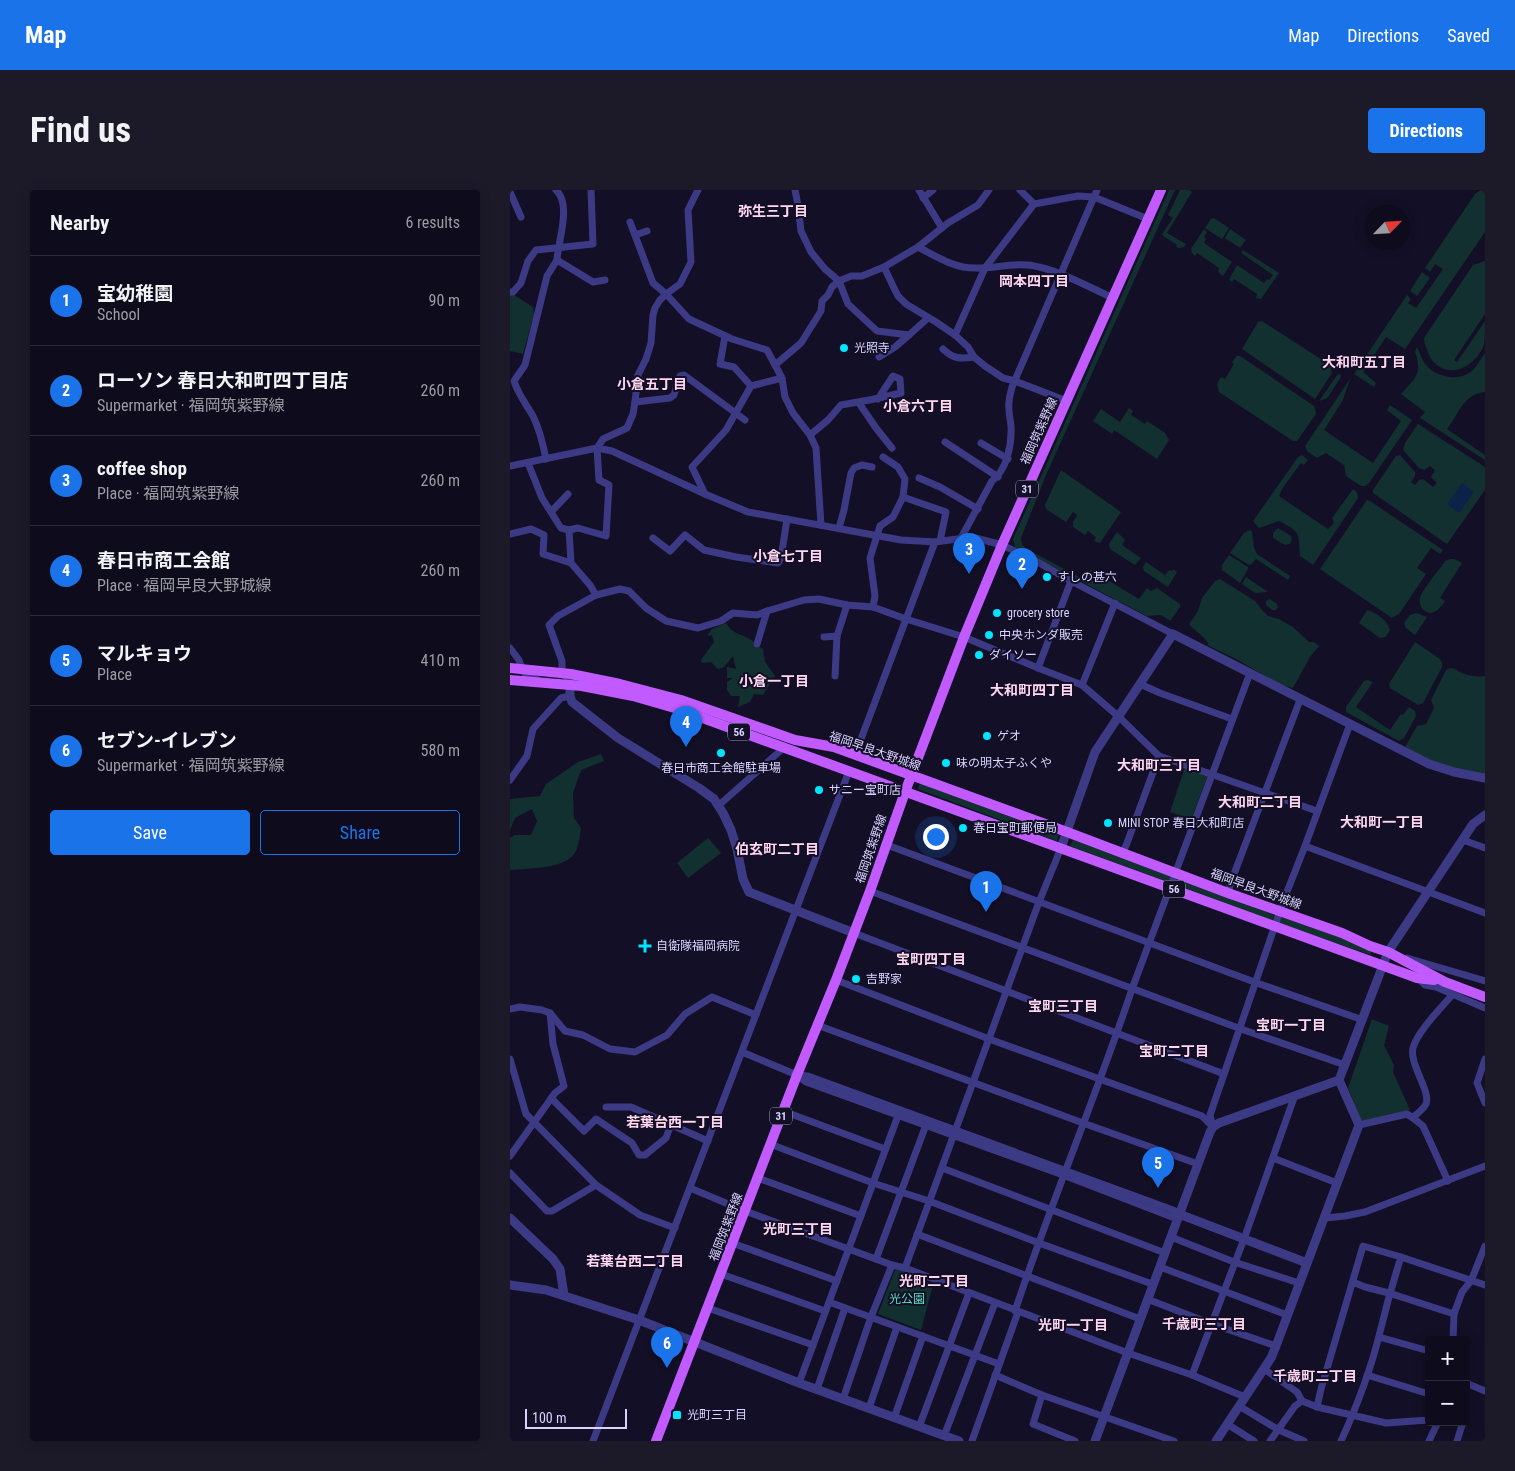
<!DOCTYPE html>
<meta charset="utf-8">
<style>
body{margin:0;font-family:"Roboto Condensed","Noto Sans JP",sans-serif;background:#1c1929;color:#f1f3f6}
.controls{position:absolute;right:15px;bottom:15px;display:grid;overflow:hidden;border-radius:5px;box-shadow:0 2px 12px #0003}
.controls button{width:45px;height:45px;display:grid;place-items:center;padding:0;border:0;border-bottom:1px solid #2e2b3b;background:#0e0b1c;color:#f1f3f6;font:25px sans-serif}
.compass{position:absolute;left:855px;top:15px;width:45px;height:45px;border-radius:50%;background:#0e0b1c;box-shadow:0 2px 12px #0003;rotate:65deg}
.scale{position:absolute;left:15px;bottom:12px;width:102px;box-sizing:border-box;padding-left:5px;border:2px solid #d9d4ff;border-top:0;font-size:14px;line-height:18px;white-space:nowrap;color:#d9d4ff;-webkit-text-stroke:4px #130f26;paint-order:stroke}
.you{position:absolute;left:425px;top:646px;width:18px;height:18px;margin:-12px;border:4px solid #fff;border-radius:50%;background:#1a73e8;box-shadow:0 0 0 8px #1a73e833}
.badge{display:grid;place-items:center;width:32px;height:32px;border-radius:50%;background:#1a73e8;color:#fff;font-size:16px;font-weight:700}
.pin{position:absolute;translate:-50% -41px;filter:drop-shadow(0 1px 2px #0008)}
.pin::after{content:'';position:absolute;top:26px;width:18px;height:15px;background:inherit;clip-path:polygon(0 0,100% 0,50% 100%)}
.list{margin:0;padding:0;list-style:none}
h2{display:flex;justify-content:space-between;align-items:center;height:65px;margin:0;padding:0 20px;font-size:21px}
h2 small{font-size:16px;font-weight:400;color:#9b9ba3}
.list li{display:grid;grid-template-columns:32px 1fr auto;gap:15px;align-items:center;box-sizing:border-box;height:90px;padding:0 20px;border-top:1px solid #2e2b3b}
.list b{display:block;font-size:19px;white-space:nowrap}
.list p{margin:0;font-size:16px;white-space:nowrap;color:#9b9ba3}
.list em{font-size:16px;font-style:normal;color:#9b9ba3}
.actions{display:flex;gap:10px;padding:15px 20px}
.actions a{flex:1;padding:11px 0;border:1px solid #1a73e8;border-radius:5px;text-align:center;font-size:18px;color:#1a73e8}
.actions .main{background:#1a73e8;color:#fff}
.map{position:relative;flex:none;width:975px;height:1251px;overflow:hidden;border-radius:5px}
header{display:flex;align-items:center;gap:30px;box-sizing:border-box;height:70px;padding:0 25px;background:#1a73e8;color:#fff}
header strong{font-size:24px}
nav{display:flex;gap:28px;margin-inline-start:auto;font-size:18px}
.intro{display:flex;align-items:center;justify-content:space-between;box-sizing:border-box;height:120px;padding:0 30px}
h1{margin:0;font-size:35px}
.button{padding:12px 22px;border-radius:5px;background:#1a73e8;color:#fff;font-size:18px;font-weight:700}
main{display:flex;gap:30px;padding:0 30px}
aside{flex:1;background:#0e0b1c;border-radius:5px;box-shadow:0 2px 12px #0003}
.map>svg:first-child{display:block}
.green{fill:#12302f}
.water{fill:#0c2248}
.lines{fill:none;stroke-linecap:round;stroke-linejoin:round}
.minor{stroke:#3d3a85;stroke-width:7}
.tertiary{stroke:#3d3a85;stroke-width:9}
.primary{stroke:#c25bff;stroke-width:10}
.poi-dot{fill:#00e5ff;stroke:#130f26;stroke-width:2}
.labels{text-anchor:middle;stroke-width:4;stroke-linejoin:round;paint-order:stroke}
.shield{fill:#130f26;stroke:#9e99be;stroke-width:1}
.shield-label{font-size:11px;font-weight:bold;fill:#d9d4ff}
.poi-label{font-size:12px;fill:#d9d4ff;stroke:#130f26;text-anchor:start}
.street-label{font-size:12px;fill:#d9d4ff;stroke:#130f26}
.park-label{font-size:12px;fill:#5fe0c0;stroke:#130f26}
.neighbourhood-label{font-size:14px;font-weight:bold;fill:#ffd6f0;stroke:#130f26}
</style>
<header>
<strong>Map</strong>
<nav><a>Map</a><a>Directions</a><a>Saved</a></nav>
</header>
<div class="intro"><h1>Find us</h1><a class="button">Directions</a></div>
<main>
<aside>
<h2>Nearby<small>6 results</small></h2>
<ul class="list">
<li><span class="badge">1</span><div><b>宝幼稚園</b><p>School</p></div><em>90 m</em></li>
<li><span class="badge">2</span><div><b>ローソン 春日大和町四丁目店</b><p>Supermarket · 福岡筑紫野線</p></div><em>260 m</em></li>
<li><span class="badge">3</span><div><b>coffee shop</b><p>Place · 福岡筑紫野線</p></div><em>260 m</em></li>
<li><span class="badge">4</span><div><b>春日市商工会館</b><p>Place · 福岡早良大野城線</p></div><em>260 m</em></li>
<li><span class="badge">5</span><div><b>マルキョウ</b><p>Place</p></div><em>410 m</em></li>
<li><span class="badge">6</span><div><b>セブン-イレブン</b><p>Supermarket · 福岡筑紫野線</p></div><em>580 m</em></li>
</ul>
<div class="actions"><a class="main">Save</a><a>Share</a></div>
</aside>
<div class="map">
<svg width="975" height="1251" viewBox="0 0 975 1251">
<rect width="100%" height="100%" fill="#130f26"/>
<g class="green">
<polygon points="659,0 665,0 536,285 511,348 512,355 517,359 573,389 575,389 581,380 629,409 637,398 641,401 647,398 670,414 670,417 661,430 659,430 651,425 637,426 505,357 503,349"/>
<polygon points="670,0 679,0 682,2 657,43 676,54 674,57 669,58 666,57 667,55 653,46 652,44 663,28 658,25"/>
<polygon points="972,0 975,2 975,42 895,159 876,147 853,182 866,193 864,197 844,184 897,105 901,109 898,113 906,118 933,79 925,74 920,82 915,78 965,4 969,1"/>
<polygon points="704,28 719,38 712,49 695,38 701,29"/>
<polygon points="694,39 697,42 694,47 696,49 694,53 722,72 713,86 708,82 709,78 687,63 685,66 682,63 681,59"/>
<polygon points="720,39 736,50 730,58 715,48"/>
<polygon points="733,60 769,83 751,109 746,108 747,104 724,89 722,92 719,90 727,75 754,93 757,89 759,90 763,85 731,63"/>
<path d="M975 71V124L944 170 947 172 975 131C975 138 975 148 974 155 964 180 932 193 918 163 916 157 914 153 914 148L963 75Z"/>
<polygon points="912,82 920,88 907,106 900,101"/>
<polygon points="0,105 4,105 23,117 24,124 13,164 0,161"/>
<polygon points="752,131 820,175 822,183 805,209 732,159 748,132"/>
<path d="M907 157C910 163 912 170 916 175 927 188 950 192 963 180 968 175 971 168 975 163V202C953 204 949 224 937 239L975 265V270L910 228 915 222 891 204C905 189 913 183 905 162Z"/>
<polygon points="727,166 730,166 804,216 806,222 806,224 787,251 783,251 709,202 707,194 711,187 715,189 724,174 722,172 725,168"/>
<polygon points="828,184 830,184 831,187 818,207 815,209 809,211"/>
<polygon points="840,189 833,210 814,240 863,273 891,231 877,220 880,215 902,230 859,293 855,296 851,296 836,286 834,275 816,263 807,268 797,261 795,256"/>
<polygon points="619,218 623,221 621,225 635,234 637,231 655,243 659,250 647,269 604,240 602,244 583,231 591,219 610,232"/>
<polygon points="908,234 975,277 975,300 937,354 863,303 863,300 886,266 890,265 905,282 905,286 901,292 905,295 909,290 913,289 923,297 927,293 921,287 925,280 920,276 914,280 909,278 893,260 895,253"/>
<path d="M792 265 798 270 794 275 791 273 772 299 769 306 818 339 824 333 822 328 843 299C847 302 848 304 848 308L803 375 790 366C788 343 792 343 769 331L749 338 743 331 788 267Z"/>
<polygon points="551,280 611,322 590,353 584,351 586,347 578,341 575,345 563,337 563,332 567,325 563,322 556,332 536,319 535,315"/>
<polygon points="857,310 860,311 933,360 930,364 921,358 907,378 916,384 889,424 882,428 810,379"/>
<polygon points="768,338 781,346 782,350 780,354 775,355 763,348 763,343"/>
<polygon points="740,340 742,342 744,358 747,364 780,386 778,390 746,369 741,375 740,374 739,375 720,363 734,343"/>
<polygon points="607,342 615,350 612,355 631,368 625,375 600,359 599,354"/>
<polygon points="719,365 738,377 738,379 730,393 712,380 712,375"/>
<path d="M940 369H944L952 373 930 408 935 411C932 415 929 420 924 422 916 426 908 416 910 408 912 400 930 379 935 371Z"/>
<polygon points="636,372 655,385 659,380 662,381 663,379 667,382 658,397 634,381 633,377"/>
<polygon points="736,387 758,402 745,403 732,394"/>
<path d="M710 389 745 411 752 420 758 426 769 429 783 437 799 452H804L809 456 800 467 783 498 771 495 726 469 699 456C696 446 685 442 679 434L688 421 692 408 705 391Z"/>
<polygon points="760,409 767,414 768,417 766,420 762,420 756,415 756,411"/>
<path d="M857 420C867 423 877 430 880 440L876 447 870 448 849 433Z"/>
<polygon points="906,423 917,427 905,445 896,438 894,433 900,425"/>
<path d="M216 433C221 443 231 444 240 449 244 452 247 456 253 459L255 472 265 486 253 505 244 504 240 512 228 517 230 506H221L217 500V492L223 488H217V477L226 479 223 466 214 477 208 479 201 472 192 473 191 470 204 452 202 445 197 446 202 439Z"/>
<polygon points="905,452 930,469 932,473 932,477 913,513 908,515 880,498 879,494"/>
<path d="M940 478C946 478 947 481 952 483 959 486 968 487 975 486V585L946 580 923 572 894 559 907 536 916 534 924 518 921 510 936 480Z"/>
<polygon points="858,490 863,492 846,517 880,540 891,524 893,525 899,517 905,521 906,526 894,548 889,551 836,522 836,517 854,491"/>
<path d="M91 564 94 571 71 580 63 603 64 628 71 638C70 645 69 654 66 661 56 680 18 678 0 680V648L5 645H21L27 631 22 619 5 628 0 640V609L30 606 36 594 68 572Z"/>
<polygon points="675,577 698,585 681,630 660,622"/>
<polygon points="410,593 549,645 547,651 408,599"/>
<polygon points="198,648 211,663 178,688 167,673"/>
<polygon points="563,650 660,686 658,692 560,656"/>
<polygon points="667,688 764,725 762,731 665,694"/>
<polygon points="770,727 830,747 861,762 861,765 768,733"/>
<polygon points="862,829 879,836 874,855 884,875 883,882 900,920 853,931 851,929 838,898"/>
<polygon points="385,1080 393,1081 423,1095 411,1140 368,1124"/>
</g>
<polygon class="water" points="952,293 964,302 949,323 937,314"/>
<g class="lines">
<g class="minor">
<path d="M46 0C62 14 48 51 47 70"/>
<polyline points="285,0 288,15 291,41 301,62 315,79 329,91 341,86 352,86 374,77 408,57 438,33 468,15 479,0"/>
<polyline points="409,0 432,38"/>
<polyline points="510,0 524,14 568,6 584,7 638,29"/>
<polyline points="0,2 11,27"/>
<polyline points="413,8 423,0"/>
<polyline points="120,32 143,93 156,104 179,129 222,149 257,160 272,188 275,207 283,223 300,245 306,258 311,335"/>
<polyline points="125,45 137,41"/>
<path d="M408 57C422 64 437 74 453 77 477 82 505 70 529 77 554 83 579 97 603 108"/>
<polyline points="374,77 383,96 388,106 396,114 426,132 445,145 458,157 464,167 475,176 493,188 505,191 557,211"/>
<polyline points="0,102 3,102 11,93 18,71 26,60 83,54 81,0"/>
<polyline points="445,145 475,78 524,14"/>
<polyline points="215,146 210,174 224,177 241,196"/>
<path d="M433 159C443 169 450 169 464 167"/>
<polyline points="369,167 385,157 399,145"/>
<polyline points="265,175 291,153 311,121 312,111 318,105 322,97 329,91 338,114 367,141 399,145 418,128"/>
<polyline points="125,212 160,208 164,205 170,186 174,185 235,230"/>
<polyline points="349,213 366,238 382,258"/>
<path d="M300 245 318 230 331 215C351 212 371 208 391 203L390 189 383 186 368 209"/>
<polyline points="435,252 488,287"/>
<polyline points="471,253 498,269"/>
<path d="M36 269C33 254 30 240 23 226 16 214 8 204 4 191L15 175 37 86 47 70 83 92 95 90"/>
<polyline points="18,273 32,308 51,338 59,340"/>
<polyline points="0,276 87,258 93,249 117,238 123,224 125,212 128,185 136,169 141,153 143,125 145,118 150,110 156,104 170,94 181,72 178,20 188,0"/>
<polyline points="409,288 430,297 468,319"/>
<polyline points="195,304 182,277 216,240 241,196 272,188"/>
<polyline points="393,307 436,322 430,351"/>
<polyline points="41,322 58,304"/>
<polyline points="329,338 334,320 341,283 344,278 352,275 362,277"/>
<polyline points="0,344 21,339 34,345 33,364 61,373"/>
<polyline points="143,348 160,361 175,345 194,360 226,367 268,373 271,368 277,329"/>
<path d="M451 348 482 291C497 280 502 254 501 236 500 228 498 220 499 212 499 207 501 202 502 197L587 0"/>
<polyline points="86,405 80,395 61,373 59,340 68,338 96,346 99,295 89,290 87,258 102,261 195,304 238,322 391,350 425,352 462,347 492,355 524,370 561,391 663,444"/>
<polyline points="363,417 365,406 360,368 370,336 383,327 393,307 395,289 388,277 373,267"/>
<polyline points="314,447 327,446"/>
<polyline points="247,454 257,421"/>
<polyline points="0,458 9,470 12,479 16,485 28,490"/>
<polyline points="528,478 561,391"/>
<polyline points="325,486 327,446 337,415"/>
<polyline points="68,493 56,487 52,483 52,471 39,435 48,426 86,405 110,399 119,401 136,418 156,431 188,438 211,431 223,423 247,425 257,421 294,410 309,409 337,415 363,417 396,429 454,447 528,478 572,495 608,526 649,566 807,621"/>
<polyline points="630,494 650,503 722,529"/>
<polyline points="572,495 605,413"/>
<polyline points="840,534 795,656 975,723"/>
<polyline points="345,565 425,352"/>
<polyline points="0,590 17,566 23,539 51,508 60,506"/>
<polyline points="208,616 269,562 274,556"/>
<polyline points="953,650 975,658"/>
<polyline points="377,655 747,793 853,830"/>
<polyline points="612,664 617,653 649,566"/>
<polyline points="360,701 731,839 835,875"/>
<polyline points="718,703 721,692 790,510"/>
<polyline points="344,743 714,884"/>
<polyline points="897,768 975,791"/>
<polyline points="908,788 915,795 926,797 975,818"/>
<polyline points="326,790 479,849 692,926 703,937"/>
<polyline points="0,819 10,817 32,820 40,823 55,841 73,845 100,859 125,862 157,845 175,824 202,807 246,825"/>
<polyline points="307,835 573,933 688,974"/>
<polyline points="232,862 287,885 296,892 553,985 662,1027 669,1024"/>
<polyline points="0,869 16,924 24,932 86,995 130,1025 165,1038"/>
<polyline points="975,869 967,893 975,913"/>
<polyline points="287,885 298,886 663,1020 669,1024"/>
<polyline points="41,908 74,941 86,929 122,953 129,965 135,965 156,948 161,934"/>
<polyline points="96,917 121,917 198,951"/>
<polyline points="273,921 375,959"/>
<polyline points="849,935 897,924 903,928"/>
<polyline points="703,937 700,925 773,712 795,656"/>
<polyline points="260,954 363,993 419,1011 529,1053 642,1094"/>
<polyline points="0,966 45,903 54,896 43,854 40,823"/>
<polyline points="763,968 827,993"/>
<polyline points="432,978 655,1063"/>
<polyline points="0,983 37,1021 42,1021 86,995"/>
<polyline points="248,988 351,1026"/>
<path d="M938 991 913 936 903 928C906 924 914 919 916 914 921 901 899 874 903 858 907 842 931 818 942 805"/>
<polyline points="180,998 235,1021 382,1075 395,1078 618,1163 682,1185 735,1207"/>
<polyline points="815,1028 835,1026 855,1022 975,976"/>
<polyline points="407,1044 630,1129"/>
<polyline points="661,1047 724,1072 789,1093"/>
<polyline points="222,1053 327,1091"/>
<polyline points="891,1067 975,1095"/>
<polyline points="366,1069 416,935"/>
<polyline points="650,1077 777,1125"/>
<polyline points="395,1078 529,712 551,658"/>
<polyline points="211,1084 315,1121"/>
<polyline points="843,1092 855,1097 879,1103 944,1124"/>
<polyline points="637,1109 702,1134 766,1156"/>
<polyline points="319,1112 489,1174"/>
<polyline points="198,1118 303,1155"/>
<path d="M505 1121C541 1012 586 907 622 799L740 483"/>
<polyline points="869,1147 919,1161"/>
<polyline points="943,1150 944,1124 952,1102 961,1091 975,1056"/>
<polyline points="754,1179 787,1202 792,1211 807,1217 876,1233 919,1230"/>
<polyline points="485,1185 532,1205"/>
<polyline points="682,1185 734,1049 785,905"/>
<polyline points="857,1185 919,1204"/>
<polyline points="289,1193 389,923"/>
<polyline points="956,1193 975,1201"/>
<polyline points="307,1199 335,1118"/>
<polyline points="333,1209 361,1127 382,1075"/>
<polyline points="729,1216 769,1240 794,1251"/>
<path d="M807 1217 811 1199 853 1056 891 1067C883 1092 876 1117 870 1142 861 1179 847 1216 831 1251"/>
<polyline points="359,1218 387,1137"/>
<polyline points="956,1221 956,1224"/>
<polyline points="384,1228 413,1146"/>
<polyline points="717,1234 744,1251"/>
<polyline points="409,1237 459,1103"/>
<polyline points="434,1246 485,1113"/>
<polyline points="83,1251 339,581"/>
<polyline points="462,1251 508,1122"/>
<polyline points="565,1251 523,1234 532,1205 664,1251"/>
<polyline points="760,1251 785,1216 792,1211"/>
<polyline points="919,1251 928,1232"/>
<polyline points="947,1251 953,1232"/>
</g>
<g class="tertiary">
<polyline points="60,494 60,506 62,512 108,548 189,598 204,609 213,623 221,640 227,659 233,689 239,702 344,743"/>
<polyline points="551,658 585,562 663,444 919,574 944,582 975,588"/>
<polyline points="669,1024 797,1073"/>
<polyline points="0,1028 43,1069 50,1079 54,1105"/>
<polyline points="0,1095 36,1100 129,1130 289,1193 449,1251"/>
<polyline points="585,1251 700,942 703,937 709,933 829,890"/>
<polyline points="706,1251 761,1168 766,1156 849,935 829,890 878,762 963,634 975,625"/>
</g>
<g class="primary">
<polyline points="0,478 61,484 110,494 171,510 285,550 324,557 557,642 718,703 832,743 860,756 878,762 935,792 975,807"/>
<polyline points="0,490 72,496 123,506 168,519 907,788 924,790"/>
<polyline points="146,1251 287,885 326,790 360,701 395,602 454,447 492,355 651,0"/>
</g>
</g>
<g class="poi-dot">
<circle cx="334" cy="158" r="5"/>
<circle cx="537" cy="387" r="5"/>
<circle cx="487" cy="423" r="5"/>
<circle cx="479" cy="445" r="5"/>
<circle cx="469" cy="465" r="5"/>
<circle cx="477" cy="546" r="5"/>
<circle cx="211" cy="563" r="5"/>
<circle cx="436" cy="573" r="5"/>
<circle cx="309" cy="600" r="5"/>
<circle cx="598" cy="633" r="5"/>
<circle cx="453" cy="638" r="5"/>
<path d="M132.5 748.5h5v5h5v5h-5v5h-5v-5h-5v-5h5z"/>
<circle cx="346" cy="789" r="5"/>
<rect x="162" y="1220" width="10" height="10" rx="2.5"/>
</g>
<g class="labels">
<g class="shield">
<rect x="506" y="290.5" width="22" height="17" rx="4"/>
<rect x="218" y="533.5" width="22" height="17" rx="4"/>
<rect x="653" y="690.5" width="22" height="17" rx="4"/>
<rect x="260" y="917.5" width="22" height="17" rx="4"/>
</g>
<g class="shield-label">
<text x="517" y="303">31</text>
<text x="229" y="546">56</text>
<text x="664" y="703">56</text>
<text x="271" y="930">31</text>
</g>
<g class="poi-label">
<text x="344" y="162">光照寺</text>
<text x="547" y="391">すしの甚六</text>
<text x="497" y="427">grocery store</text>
<text x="489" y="449">中央ホンダ販売</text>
<text x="479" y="469">ダイソー</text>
<text x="487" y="550">ゲオ</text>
<text x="446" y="577">味の明太子ふくや</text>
<text x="211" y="582" text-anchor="middle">春日市商工会館駐車場</text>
<text x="319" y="604">サニー宝町店</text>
<text x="608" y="637">MINI STOP 春日大和町店</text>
<text x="463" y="642">春日宝町郵便局</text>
<text x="146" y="760">自衛隊福岡病院</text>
<text x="356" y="793">吉野家</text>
<text x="177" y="1229">光町三丁目</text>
</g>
<g class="street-label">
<text transform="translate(529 241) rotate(-66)" y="4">福岡筑紫野線</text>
<text transform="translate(365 561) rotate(19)" y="4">福岡早良大野城線</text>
<text transform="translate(361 659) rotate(-71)" y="4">福岡筑紫野線</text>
<text transform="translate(746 699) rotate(20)" y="4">福岡早良大野城線</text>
<text transform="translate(216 1037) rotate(-69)" y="4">福岡筑紫野線</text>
</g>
<g class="park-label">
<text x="397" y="1113">光公園</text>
</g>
<g class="neighbourhood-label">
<text x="263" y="26">弥生三丁目</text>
<text x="524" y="96">岡本四丁目</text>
<text x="854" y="177">大和町五丁目</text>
<text x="142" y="199">小倉五丁目</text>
<text x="408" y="221">小倉六丁目</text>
<text x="278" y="371">小倉七丁目</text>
<text x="264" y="496">小倉一丁目</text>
<text x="522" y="505">大和町四丁目</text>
<text x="649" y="580">大和町三丁目</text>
<text x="750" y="617">大和町二丁目</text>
<text x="872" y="637">大和町一丁目</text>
<text x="267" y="664">伯玄町二丁目</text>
<text x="421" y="774">宝町四丁目</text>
<text x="553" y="821">宝町三丁目</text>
<text x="781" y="840">宝町一丁目</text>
<text x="664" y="866">宝町二丁目</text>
<text x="165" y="937">若葉台西一丁目</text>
<text x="288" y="1044">光町三丁目</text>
<text x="125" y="1076">若葉台西二丁目</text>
<text x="424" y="1096">光町二丁目</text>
<text x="694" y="1139">千歳町三丁目</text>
<text x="563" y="1140">光町一丁目</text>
<text x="805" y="1191">千歳町二丁目</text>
</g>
</g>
</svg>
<div class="controls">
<button>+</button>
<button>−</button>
</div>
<svg class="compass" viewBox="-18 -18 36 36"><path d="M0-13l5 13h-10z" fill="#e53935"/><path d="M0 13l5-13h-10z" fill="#9b9ba3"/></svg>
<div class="scale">100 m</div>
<div class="you"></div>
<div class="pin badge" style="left:476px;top:722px">1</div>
<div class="pin badge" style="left:512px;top:399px">2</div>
<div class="pin badge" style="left:459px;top:384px">3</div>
<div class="pin badge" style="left:176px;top:557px">4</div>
<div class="pin badge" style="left:648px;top:998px">5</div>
<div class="pin badge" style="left:157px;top:1178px">6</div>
</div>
</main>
